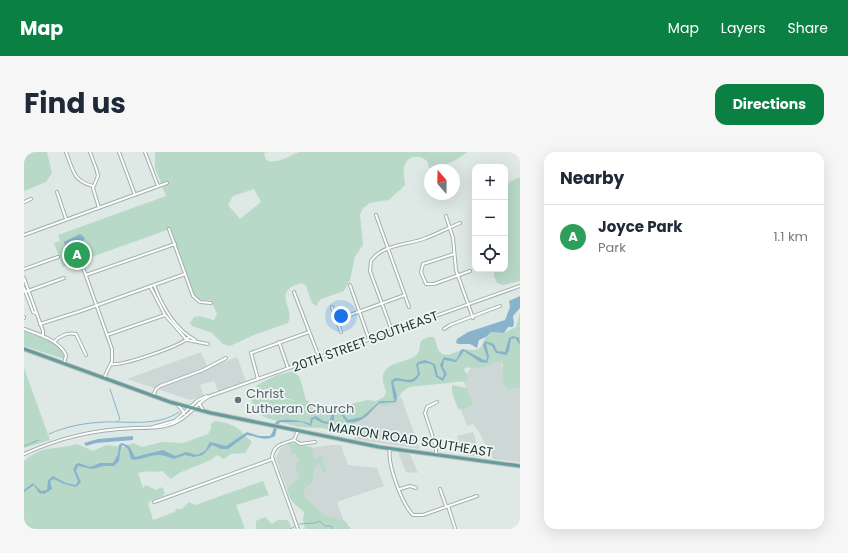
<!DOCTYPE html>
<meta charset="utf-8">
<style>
body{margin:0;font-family:Poppins,sans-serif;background:#f6f6f7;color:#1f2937}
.controls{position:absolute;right:12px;top:12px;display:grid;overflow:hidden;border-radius:8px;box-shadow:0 4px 16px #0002}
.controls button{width:36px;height:36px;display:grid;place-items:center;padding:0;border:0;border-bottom:1px solid #e0e1e3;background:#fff;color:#1f2937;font:20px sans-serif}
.compass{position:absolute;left:400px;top:12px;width:36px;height:36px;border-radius:50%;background:#fff;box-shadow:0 4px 16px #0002;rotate:340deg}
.you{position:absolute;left:317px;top:164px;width:14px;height:14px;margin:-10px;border:3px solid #fff;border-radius:50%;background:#1a73e8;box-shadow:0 0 0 6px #1a73e833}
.badge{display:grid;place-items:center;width:26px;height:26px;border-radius:50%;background:#0b8043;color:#fff;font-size:13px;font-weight:700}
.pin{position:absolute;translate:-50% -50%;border:2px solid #fff;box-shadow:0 1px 4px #0006}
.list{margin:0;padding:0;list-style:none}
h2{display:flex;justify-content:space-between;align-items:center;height:52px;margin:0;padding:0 16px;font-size:17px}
h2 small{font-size:13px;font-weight:400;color:#747a83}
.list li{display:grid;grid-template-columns:26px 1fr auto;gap:12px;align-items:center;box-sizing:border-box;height:64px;padding:0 16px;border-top:1px solid #e0e1e3}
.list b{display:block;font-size:15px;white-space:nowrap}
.list p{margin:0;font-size:13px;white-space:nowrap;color:#747a83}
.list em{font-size:13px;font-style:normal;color:#747a83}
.icon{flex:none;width:22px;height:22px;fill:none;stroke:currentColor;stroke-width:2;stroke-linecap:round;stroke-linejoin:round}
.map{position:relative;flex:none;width:496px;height:377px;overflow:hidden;border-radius:12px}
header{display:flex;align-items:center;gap:24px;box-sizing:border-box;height:56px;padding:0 20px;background:#0b8043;color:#fff}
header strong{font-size:19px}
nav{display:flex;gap:22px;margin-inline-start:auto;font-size:14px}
.intro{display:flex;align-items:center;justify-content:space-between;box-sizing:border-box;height:96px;padding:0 24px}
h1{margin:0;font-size:28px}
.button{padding:10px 18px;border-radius:12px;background:#0b8043;color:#fff;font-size:14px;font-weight:700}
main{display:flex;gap:24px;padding:0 24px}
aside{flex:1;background:#fff;border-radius:12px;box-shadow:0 4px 16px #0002}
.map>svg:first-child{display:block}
.built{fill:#cdd8d6}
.green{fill:#b8d9c8;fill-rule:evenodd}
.water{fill:#89b2cb}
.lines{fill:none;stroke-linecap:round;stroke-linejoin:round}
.stream{stroke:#89b2cb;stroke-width:1}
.minor-casing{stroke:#a2b0ae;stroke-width:4}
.major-casing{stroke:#bcc3c3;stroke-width:5}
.minor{stroke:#fff;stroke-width:2}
.major{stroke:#659c9a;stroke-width:3}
.worship-dot{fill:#6b7280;stroke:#eef6f4;stroke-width:1.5}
.labels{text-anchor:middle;stroke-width:3.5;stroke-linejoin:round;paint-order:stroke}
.street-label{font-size:13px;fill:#213736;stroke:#eef6f4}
.worship-label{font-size:13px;fill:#5b616d;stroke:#eef6f4;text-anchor:start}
</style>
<header>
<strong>Map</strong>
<nav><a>Map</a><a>Layers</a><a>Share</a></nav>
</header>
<div class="intro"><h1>Find us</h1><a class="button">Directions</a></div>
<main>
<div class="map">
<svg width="496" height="377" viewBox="0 0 496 377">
<rect width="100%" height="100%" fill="#dee9e6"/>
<g class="built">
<polygon points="177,200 184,216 213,205 222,229 194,239 190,229 176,233 180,244 166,248 103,227"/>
<polygon points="476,207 485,237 496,233 496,310 469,307 454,278 449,272 443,274 437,258 449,254 439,228 446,217"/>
<polygon points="377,245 396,297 330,287 333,268 353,251 367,250"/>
<polygon points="449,280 457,305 439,303 433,284"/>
<polygon points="266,291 276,308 281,330 264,341 252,306 256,297"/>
<polygon points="306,293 317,293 324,313 353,316 360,334 313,350 320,370 300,369 281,349 278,338 287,296"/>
<polygon points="374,300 386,302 394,321 382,320"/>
</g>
<g class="green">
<polygon points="0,0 23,0 28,21 22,30 0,39"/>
<path d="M131 0H244L240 1 242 8C252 13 265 4 275 0H443C434 9 417 15 405 16L403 9C395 2 382 3 380 16 379 21 381 27 381 33L365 48 346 51 339 56 336 63 339 93 331 105 326 128 320 139 297 147 292 154 288 151 282 134 278 131C246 139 272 156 264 171L230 183 206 194 199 192 188 181 168 174 166 171 170 165 175 164 190 168 193 162 187 148 178 149 171 144 146 77 39 115 30 91 36 89 34 83 142 44 131 16ZM230 37 237 50 216 67 204 53 209 44Z"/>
<polygon points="496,25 496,129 479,133 473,131 470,124 470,117 481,117 481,32"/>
<path d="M496 161V235L485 237C476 231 479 222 479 213L477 210C466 208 461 221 442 215L440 218 444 224 443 229 385 235 378 240 371 252 360 254 353 251 347 259 326 276 315 281 299 276 274 275 243 266 233 261 227 248 229 243 237 242 272 249 232 236 233 233 253 223 270 219 276 226 282 248 291 253 299 255 320 254 343 248 352 249 360 245 362 240C361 236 359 232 359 228 357 210 382 211 391 204 398 199 394 193 398 188L405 185H410C412 189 412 193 414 197 419 208 432 200 439 197 464 201 453 192 467 180L480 181 492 175Z"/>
<path d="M0 179C12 182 42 192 40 207L0 194Z"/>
<polygon points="0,216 26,288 0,296"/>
<polygon points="428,233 442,236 448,249 449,254 438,258 434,257 428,240"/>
<path d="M191 269C212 272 214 276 228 290L221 301 207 302 200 307 193 303 187 308 155 321 147 327 138 319C130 321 125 318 114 321L119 336 122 333 132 338 138 335 141 341C138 347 129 346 124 351L129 368 151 360 152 357H158L165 350 171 353 239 329 245 343 212 353 221 377H0V309C20 292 29 299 53 292L69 299 82 293 100 295 109 291 118 295 138 290 159 291 184 282 187 277V272Z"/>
<path d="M265 291 288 295 291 308 297 302 302 320 300 321 294 311 289 321 290 327 285 333 282 335 280 338 281 346 301 364 321 369 327 377H281L279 367 280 360C273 354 262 347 264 336L275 326 271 312 275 309 272 302 268 303Z"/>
<polygon points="241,365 248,372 254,368 263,368 267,373 266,377 232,377 232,369"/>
</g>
<g class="water">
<polygon points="56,82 61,86 57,94 47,98 42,96 40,90"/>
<polygon points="496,144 496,156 489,164 490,171 489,175 484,175 480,181 467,180 462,185 455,188 453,196 446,192 435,192 432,191 433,187 444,180 481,168 486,155 485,149"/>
<path d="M489 184 495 186 496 193 491 186 487 187 485 199 482 203 472 201 468 194 462 191 465 205 463 211 456 210 440 199 432 210 420 208 419 215 423 222 419 229 412 225 409 213 403 211 395 212 394 214 396 222C388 238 378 225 369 230L373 244 372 250 356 251C345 259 342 272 323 270L314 259 311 260 309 271C302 274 297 270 291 267H289L287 274 278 270H257L254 272 251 284C241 290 232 284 223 283L204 297H197L188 293 179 303 170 305 161 303 150 307C130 299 130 305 110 308L107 307 104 297 99 293 97 295 95 309 90 314H80L68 317 54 314 52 319 57 330 52 335 40 332 30 327 26 329 28 337 20 342 15 341 10 333 0 340V338L9 331 17 339 23 338 24 328 29 324 42 331 52 333 54 329 49 317 52 312 55 311 66 315 76 311H89L94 302 95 293 98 291 105 294 111 305 139 298 151 304 162 300 173 303 181 299 186 290 202 294 223 280 235 284H246C250 280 249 274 252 270 257 265 281 269 286 272L287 266 292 264 299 269 305 270 309 259 315 257 324 268 338 265 356 249H370L367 229 371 226C380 226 387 232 394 222L392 213 394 210 401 208 411 212 414 224 419 226 420 222 416 213 420 205 432 208 437 198 439 197 462 209 463 205 459 193 461 189 470 192 473 199 481 200 485 186Z"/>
<polygon points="109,284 109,288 72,291 62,294 60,291 74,287"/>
</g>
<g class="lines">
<g class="stream">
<polyline points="86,237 96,267 93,270"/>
<path d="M25 282C43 274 61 271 80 270 105 269 133 275 155 260"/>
<polyline points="0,294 15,288"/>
<polyline points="276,372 290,371 296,369 301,374 307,374 309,377"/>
<polyline points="266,377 270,375"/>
</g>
<g class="minor-casing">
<g id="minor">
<path d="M42 0C49 18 49 29 69 34"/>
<polyline points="66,0 73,19 74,24 69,36 75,56"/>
<polyline points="95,0 111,43"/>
<polyline points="121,0 134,34"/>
<polyline points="33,40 42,67"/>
<polyline points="0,50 7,47"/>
<polyline points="352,63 385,155"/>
<polyline points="422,64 429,86 432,118 449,166"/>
<polyline points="145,77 169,144 176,150 187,151"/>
<polyline points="0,83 143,31"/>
<polyline points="430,102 399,112 397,120 402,132 410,132 446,119"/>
<polyline points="57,110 88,197 88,209 80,226"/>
<polyline points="0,117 34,105"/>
<polyline points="62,123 151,92"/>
<polyline points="0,126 19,179 19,184"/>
<path d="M130 133C138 154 151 177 171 188"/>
<polyline points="326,133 345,187"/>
<polyline points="126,134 141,163 163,188 184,192"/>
<polyline points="0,136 9,160 13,162"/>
<polyline points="1,140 40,126"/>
<polyline points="270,140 295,205"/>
<polyline points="308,155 317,180"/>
<polyline points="0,165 0,166"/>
<polyline points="312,168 381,143"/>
<polyline points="16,172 57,159 161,122"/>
<path d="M0 177C14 182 35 188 42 203L40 212"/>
<polyline points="420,177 426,173 476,154"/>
<path d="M368 179 346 119 347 109C358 92 385 93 402 86 413 82 424 76 436 71"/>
<polyline points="83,183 141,163"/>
<path d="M30 190C35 184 44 180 52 182L62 203"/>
<polyline points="255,190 264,216"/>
<path d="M87 212C98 214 158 194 165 185"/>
<polyline points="234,227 227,201 285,180"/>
<polyline points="129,244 132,237 136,234 179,218 202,206"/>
<polyline points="175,251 179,258"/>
<polyline points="154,253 159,259 160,262"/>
<polyline points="129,275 151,269 174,248 183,244"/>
<path d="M110 276C130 276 148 277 164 262 171 256 177 248 186 244L496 134"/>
<polyline points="270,288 276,292 291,290"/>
<path d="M366 297C363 312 378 352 389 363H399L453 344"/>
<path d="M0 302C38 285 69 278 111 276"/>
<polyline points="412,302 412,295 401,261 403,255 413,250"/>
<polyline points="376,337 386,334 392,336"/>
<polyline points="416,337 422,354"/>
<polyline points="130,350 249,307"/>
<polyline points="424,354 431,376"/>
<path d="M274 377 248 305C250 292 259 292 270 288L274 279"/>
</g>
</g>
<g class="major-casing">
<polyline id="major" points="0,197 146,250 187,261 355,295 496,314"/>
</g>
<use href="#minor" class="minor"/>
<use href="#major" class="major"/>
</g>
<circle class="worship-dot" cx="214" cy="248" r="4"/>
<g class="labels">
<g class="street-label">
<text transform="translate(341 189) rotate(-20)" y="5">20TH STREET SOUTHEAST</text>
<text transform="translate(387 287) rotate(9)" y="5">MARION ROAD SOUTHEAST</text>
</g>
<g class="worship-label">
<text x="222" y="246">Christ<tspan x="222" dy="15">Lutheran Church</tspan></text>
</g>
</g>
</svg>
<div class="controls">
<button>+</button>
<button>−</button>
<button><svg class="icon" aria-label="locate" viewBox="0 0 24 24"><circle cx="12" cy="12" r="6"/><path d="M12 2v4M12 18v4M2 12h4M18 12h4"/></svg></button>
</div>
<svg class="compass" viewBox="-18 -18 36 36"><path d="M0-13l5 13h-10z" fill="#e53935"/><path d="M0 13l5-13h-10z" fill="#747a83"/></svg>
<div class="you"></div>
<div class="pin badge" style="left:53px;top:103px;background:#2e9e5b">A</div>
</div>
<aside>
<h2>Nearby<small></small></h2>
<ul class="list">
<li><span class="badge" style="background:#2e9e5b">A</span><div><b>Joyce Park</b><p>Park</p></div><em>1.1 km</em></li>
</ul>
</aside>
</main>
